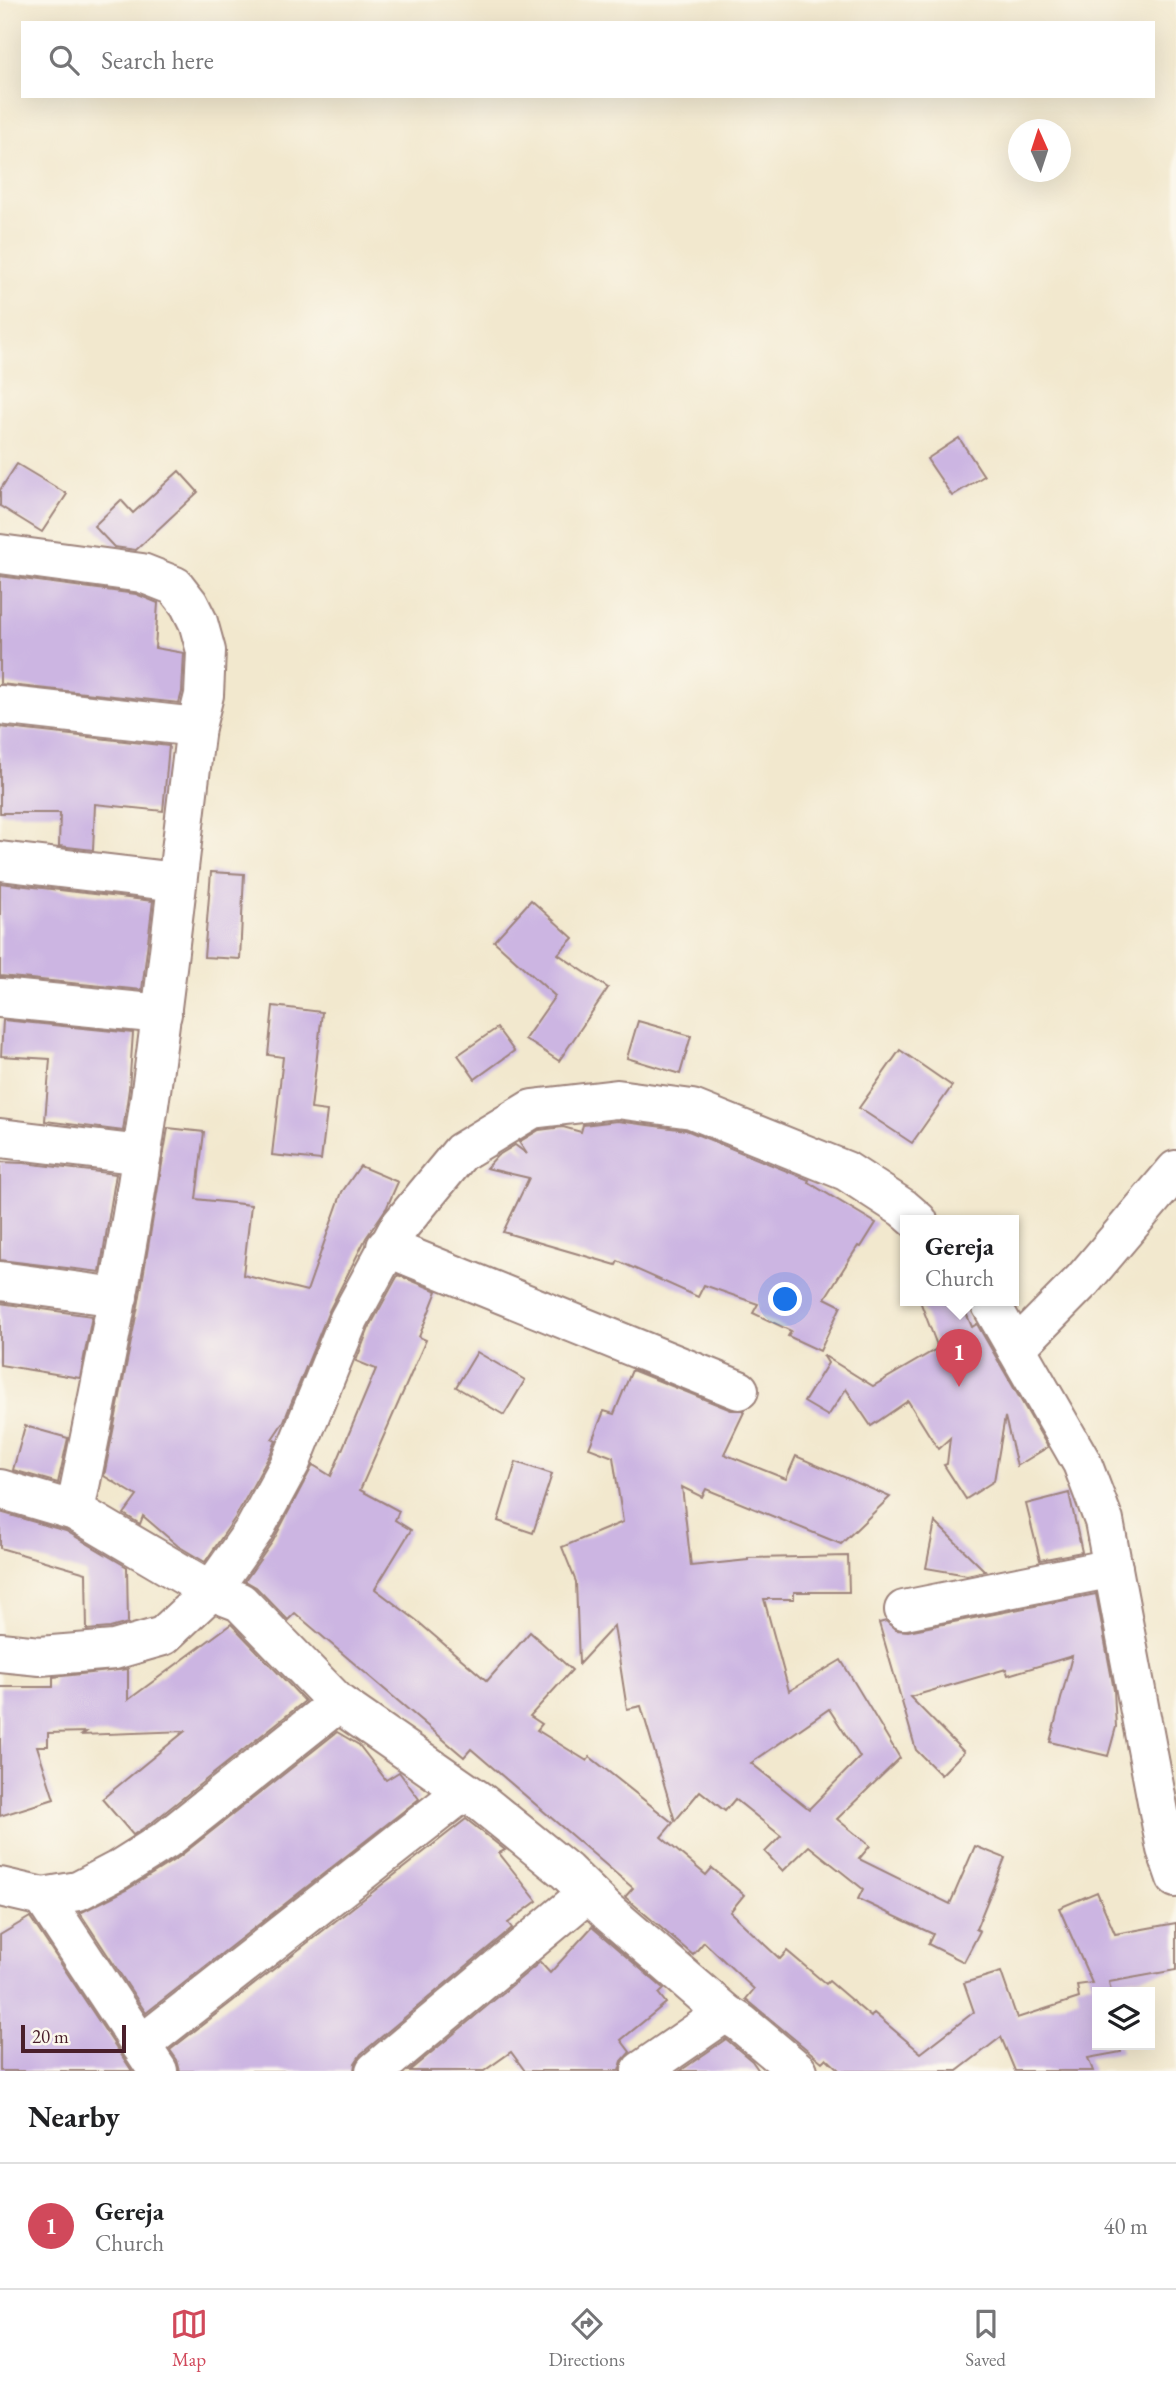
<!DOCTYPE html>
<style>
body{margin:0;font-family:"EB Garamond",serif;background:#f6f6f6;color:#202124}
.controls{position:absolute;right:21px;bottom:21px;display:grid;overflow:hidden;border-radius:0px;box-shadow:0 7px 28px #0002}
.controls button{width:63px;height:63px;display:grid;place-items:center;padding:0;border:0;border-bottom:2px solid #e0e0e0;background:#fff;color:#202124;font:35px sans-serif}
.compass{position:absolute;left:1008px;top:119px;width:63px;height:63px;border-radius:50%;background:#fff;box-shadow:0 7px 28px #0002;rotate:357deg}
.scale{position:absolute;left:21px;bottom:18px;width:105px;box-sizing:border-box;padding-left:7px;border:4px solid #4a1f2b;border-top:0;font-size:19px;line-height:24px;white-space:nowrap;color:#4a1f2b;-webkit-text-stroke:5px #fbf7ec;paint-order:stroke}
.you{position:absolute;left:786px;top:1300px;width:24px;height:24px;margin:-18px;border:5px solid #fff;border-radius:50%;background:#1a73e8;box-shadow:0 0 0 10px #1a73e833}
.badge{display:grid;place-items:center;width:46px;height:46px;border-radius:50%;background:#d1495b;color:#fff;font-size:23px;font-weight:700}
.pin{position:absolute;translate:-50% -58px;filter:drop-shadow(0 2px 4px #0008)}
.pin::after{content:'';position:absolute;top:37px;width:24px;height:21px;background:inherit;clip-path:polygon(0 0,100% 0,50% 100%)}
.popup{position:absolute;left:900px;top:1215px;width:119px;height:91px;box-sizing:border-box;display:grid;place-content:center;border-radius:0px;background:#fff;filter:drop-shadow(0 2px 5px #0005);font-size:23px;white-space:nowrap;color:#757577}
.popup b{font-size:26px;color:#202124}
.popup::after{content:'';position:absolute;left:50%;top:100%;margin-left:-14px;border:14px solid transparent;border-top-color:#fff}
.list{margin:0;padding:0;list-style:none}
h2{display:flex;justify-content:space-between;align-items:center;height:91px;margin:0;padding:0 28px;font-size:30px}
h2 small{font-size:23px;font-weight:400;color:#757577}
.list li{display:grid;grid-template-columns:46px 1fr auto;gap:21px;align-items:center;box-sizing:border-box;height:126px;padding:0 28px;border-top:2px solid #e0e0e0}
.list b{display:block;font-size:26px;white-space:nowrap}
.list p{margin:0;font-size:23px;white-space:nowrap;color:#757577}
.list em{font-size:23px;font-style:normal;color:#757577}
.icon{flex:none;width:38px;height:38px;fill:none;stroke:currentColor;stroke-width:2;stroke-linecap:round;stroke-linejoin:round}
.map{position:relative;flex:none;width:1176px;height:2071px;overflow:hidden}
.search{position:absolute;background:#fff;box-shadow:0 7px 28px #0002;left:21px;right:21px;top:21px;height:77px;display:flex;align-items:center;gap:18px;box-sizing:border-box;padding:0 24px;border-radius:0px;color:#757577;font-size:26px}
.sheet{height:217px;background:#fff}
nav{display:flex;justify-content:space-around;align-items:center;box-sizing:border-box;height:98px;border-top:2px solid #e0e0e0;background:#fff;font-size:19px;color:#757577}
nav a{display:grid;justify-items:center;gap:4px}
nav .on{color:#d1495b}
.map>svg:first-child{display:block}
.building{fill:#ccb5e2;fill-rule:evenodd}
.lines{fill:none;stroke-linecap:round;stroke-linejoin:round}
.minor-casing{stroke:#9e847c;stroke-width:42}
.minor{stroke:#fff;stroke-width:38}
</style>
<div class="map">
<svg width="1176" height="2071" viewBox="0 0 1176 2071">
<rect width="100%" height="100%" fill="#fbf7ec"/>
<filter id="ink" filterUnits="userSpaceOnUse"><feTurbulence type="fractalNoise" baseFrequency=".0143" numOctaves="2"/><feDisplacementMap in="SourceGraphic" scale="14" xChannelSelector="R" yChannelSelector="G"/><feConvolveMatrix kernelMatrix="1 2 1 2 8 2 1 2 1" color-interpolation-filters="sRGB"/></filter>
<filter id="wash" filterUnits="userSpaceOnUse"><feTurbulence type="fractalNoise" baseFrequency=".00686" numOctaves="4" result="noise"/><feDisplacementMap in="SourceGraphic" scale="28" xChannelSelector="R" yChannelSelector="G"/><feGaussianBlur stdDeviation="1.57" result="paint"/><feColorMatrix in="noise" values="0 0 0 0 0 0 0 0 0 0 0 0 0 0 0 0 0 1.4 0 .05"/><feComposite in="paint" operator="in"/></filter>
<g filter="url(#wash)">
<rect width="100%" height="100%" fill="#f2e8ce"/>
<g id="blocks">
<g class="building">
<polygon points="959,438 984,476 952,496 927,459"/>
<polygon points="17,464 67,494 42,532 0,506 0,490"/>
<polygon points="179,471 198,492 136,550 114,547 94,526 121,500 133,513"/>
<polygon points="0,576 136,594 158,603 155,648 184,653 182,692 179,703 0,684"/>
<polygon points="0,727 169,746 163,811 95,804 93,850 59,846 60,813 0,813"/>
<polygon points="211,872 244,874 240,959 204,957"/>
<polygon points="0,883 153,901 142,990 0,976"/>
<polygon points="531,900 573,938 558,954 608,988 559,1061 525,1039 555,996 494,941"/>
<polygon points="273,1006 322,1012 311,1109 327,1111 321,1160 272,1155 283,1057 268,1055"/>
<polygon points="3,1020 133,1033 129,1089 123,1131 45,1121 50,1059 1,1056"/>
<polygon points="638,1021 691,1036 680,1074 627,1058"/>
<polygon points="497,1028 514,1051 475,1079 458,1055"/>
<polygon points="900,1050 952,1086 912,1143 859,1108"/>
<polygon points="617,1121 686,1130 809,1180 808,1182 876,1223 861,1247 858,1246 825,1298 841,1306 820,1351 788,1336 791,1331 753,1313 758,1304 704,1285 698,1297 618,1261 616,1265 503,1232 529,1178 486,1168 497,1156 515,1145 527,1154 519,1142 539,1130 563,1127 581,1132 583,1125"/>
<polygon points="168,1128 204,1132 196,1199 251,1205 243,1275 307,1291 342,1192 360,1166 398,1182 387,1207 366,1238 329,1311 284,1421 272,1439 276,1441 271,1453 235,1518 205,1562 178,1546 143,1516 140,1524 124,1514 137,1496 104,1476 139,1301"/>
<polygon points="0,1162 24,1163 116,1174 100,1272 0,1260"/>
<polygon points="398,1275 437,1291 419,1337 426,1340 360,1490 399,1511 395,1520 411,1530 375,1589 416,1620 487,1681 530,1632 572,1670 530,1716 542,1724 537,1730 587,1761 590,1757 673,1823 661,1837 706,1875 712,1868 744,1895 730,1912 780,1959 787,1951 826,1984 829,1981 871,2017 874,2013 921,2053 974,2012 964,1983 1001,1972 1017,2018 1079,1998 1077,1985 1092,1983 1059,1908 1097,1892 1115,1934 1176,1923 1176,1970 1109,1982 1111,1992 1097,1992 1097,2045 1120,2045 1121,2052 1088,2058 1093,2071 1015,2071 1001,2037 957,2071 840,2071 826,2058 822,2062 746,1999 754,1989 704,1942 693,1955 625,1897 633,1888 471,1749 464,1757 295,1613 288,1620 256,1587 245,1581 273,1541 313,1465 331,1476 376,1369 356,1361 369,1328"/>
<polygon points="920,1301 961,1301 972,1327 977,1324 1048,1447 1017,1466 1005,1417 994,1481 966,1499 944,1465 947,1464 950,1438 938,1449 908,1401 871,1426 846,1389 828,1416 804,1402 828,1363 823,1355 873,1386 938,1348"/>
<polygon points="0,1303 92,1316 80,1378 0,1365"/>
<polygon points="477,1352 525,1380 504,1415 456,1387"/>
<path d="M632 1370 731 1410H745L724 1454 786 1479 796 1456 890 1497 841 1544 706 1489 702 1497 682 1487 691 1566 748 1560V1558L848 1556 849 1592H794V1599H764L789 1691 841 1660 900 1758 837 1819 870 1846 859 1859 950 1904 975 1846 1005 1858 976 1929 980 1931 964 1962 928 1944 933 1934 858 1899 863 1889 809 1846 783 1871 765 1852 781 1836 735 1799 725 1811 700 1791 675 1821 641 1706 627 1709 614 1626 579 1664 576 1582 562 1547 623 1522 613 1457 589 1448 604 1411 614 1414ZM829 1709 860 1757 809 1809 751 1763Z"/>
<polygon points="25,1426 68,1438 58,1483 13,1470"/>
<polygon points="516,1462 552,1474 533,1533 498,1521"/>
<polygon points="1069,1493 1082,1552 1040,1560 1026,1504"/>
<polygon points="0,1512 66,1531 127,1567 128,1623 110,1628 87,1630 86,1573 0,1548"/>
<polygon points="935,1522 985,1571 967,1575 926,1568"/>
<polygon points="1096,1594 1114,1690 1116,1727 1108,1756 1050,1742 1072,1656 1008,1675 1006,1669 910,1697 964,1752 941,1775 916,1750 879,1623 886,1621 896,1630 908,1631"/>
<polygon points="231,1624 305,1701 154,1821 133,1835 102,1799 185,1731 82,1735 86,1732 48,1733 48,1746 37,1746 54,1799 0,1816 0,1687 53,1687 53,1677 128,1669 128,1700"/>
<polygon points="337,1732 359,1745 386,1780 399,1772 419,1799 146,2013 80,1913 128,1889 179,1857"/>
<polygon points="466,1819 505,1850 499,1853 537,1901 508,1923 512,1928 361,2054 355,2063 354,2071 180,2071 177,2060 170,2050"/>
<polygon points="30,1917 132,2071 0,2071 0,1935"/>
<polygon points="592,1927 664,1989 659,1994 666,2003 621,2040 630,2052 622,2061 619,2071 525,2071 511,2052 484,2071 409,2071 540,1962 550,1973"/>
<polygon points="726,2039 752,2061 759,2071 680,2071"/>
</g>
</g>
</g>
<g filter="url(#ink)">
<use href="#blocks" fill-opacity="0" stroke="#9e847c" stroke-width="2"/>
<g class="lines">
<g class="minor-casing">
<g id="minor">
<path d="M0 554 142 573 175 586 189 604 198 622 206 651 204 695 196 727C178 869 164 1011 142 1152 124 1273 99 1392 75 1511"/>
<polyline points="0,705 196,727"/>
<polyline points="0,861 177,882"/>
<polyline points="0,998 162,1014"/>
<polyline points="0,1138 142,1155"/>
<polyline points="386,1247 739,1390"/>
<polyline points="0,1281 118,1297"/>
<polyline points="989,1301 1082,1463 1104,1521 1166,1849 1176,1878"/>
<polyline points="1016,1348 1083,1280 1176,1170"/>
<polyline points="0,1489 75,1511 211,1591 240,1602 338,1703 482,1803 566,1871 608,1912 725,2013 741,2023 798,2071"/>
<polyline points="904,1610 1113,1568"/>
<polyline points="0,1652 40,1656 114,1650 163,1636 211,1591 254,1530 291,1462 349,1319 399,1227 461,1152 532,1109 617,1099 692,1109 846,1171 903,1208 918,1221"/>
<polyline points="0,1887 43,1897 78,1891 118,1870 167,1839 338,1703"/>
<polyline points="43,1897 158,2071"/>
<polyline points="141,2045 463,1792"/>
<polyline points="375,2071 588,1893"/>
<polyline points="641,2071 725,2013"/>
</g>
</g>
<use href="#minor" class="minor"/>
</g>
</g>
</svg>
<div class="controls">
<button><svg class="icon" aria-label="layers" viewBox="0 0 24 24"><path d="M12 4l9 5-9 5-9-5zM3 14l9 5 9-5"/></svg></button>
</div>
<svg class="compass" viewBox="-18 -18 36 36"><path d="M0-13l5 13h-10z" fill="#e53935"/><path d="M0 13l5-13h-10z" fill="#757577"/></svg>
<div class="scale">20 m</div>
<div class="you"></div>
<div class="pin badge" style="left:959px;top:1387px">1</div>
<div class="popup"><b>Gereja</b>Church</div>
<div class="search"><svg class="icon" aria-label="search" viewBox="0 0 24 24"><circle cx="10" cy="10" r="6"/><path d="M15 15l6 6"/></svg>Search here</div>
</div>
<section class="sheet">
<h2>Nearby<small></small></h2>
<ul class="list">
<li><span class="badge">1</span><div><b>Gereja</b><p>Church</p></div><em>40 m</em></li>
</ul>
</section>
<nav>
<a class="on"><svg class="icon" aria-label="map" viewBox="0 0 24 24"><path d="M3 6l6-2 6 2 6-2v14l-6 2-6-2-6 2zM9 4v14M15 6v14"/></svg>Map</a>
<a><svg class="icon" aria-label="directions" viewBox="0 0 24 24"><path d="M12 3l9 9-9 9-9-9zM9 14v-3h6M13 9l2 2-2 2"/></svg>Directions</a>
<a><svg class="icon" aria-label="saved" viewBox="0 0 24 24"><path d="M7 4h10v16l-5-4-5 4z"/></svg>Saved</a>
</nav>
